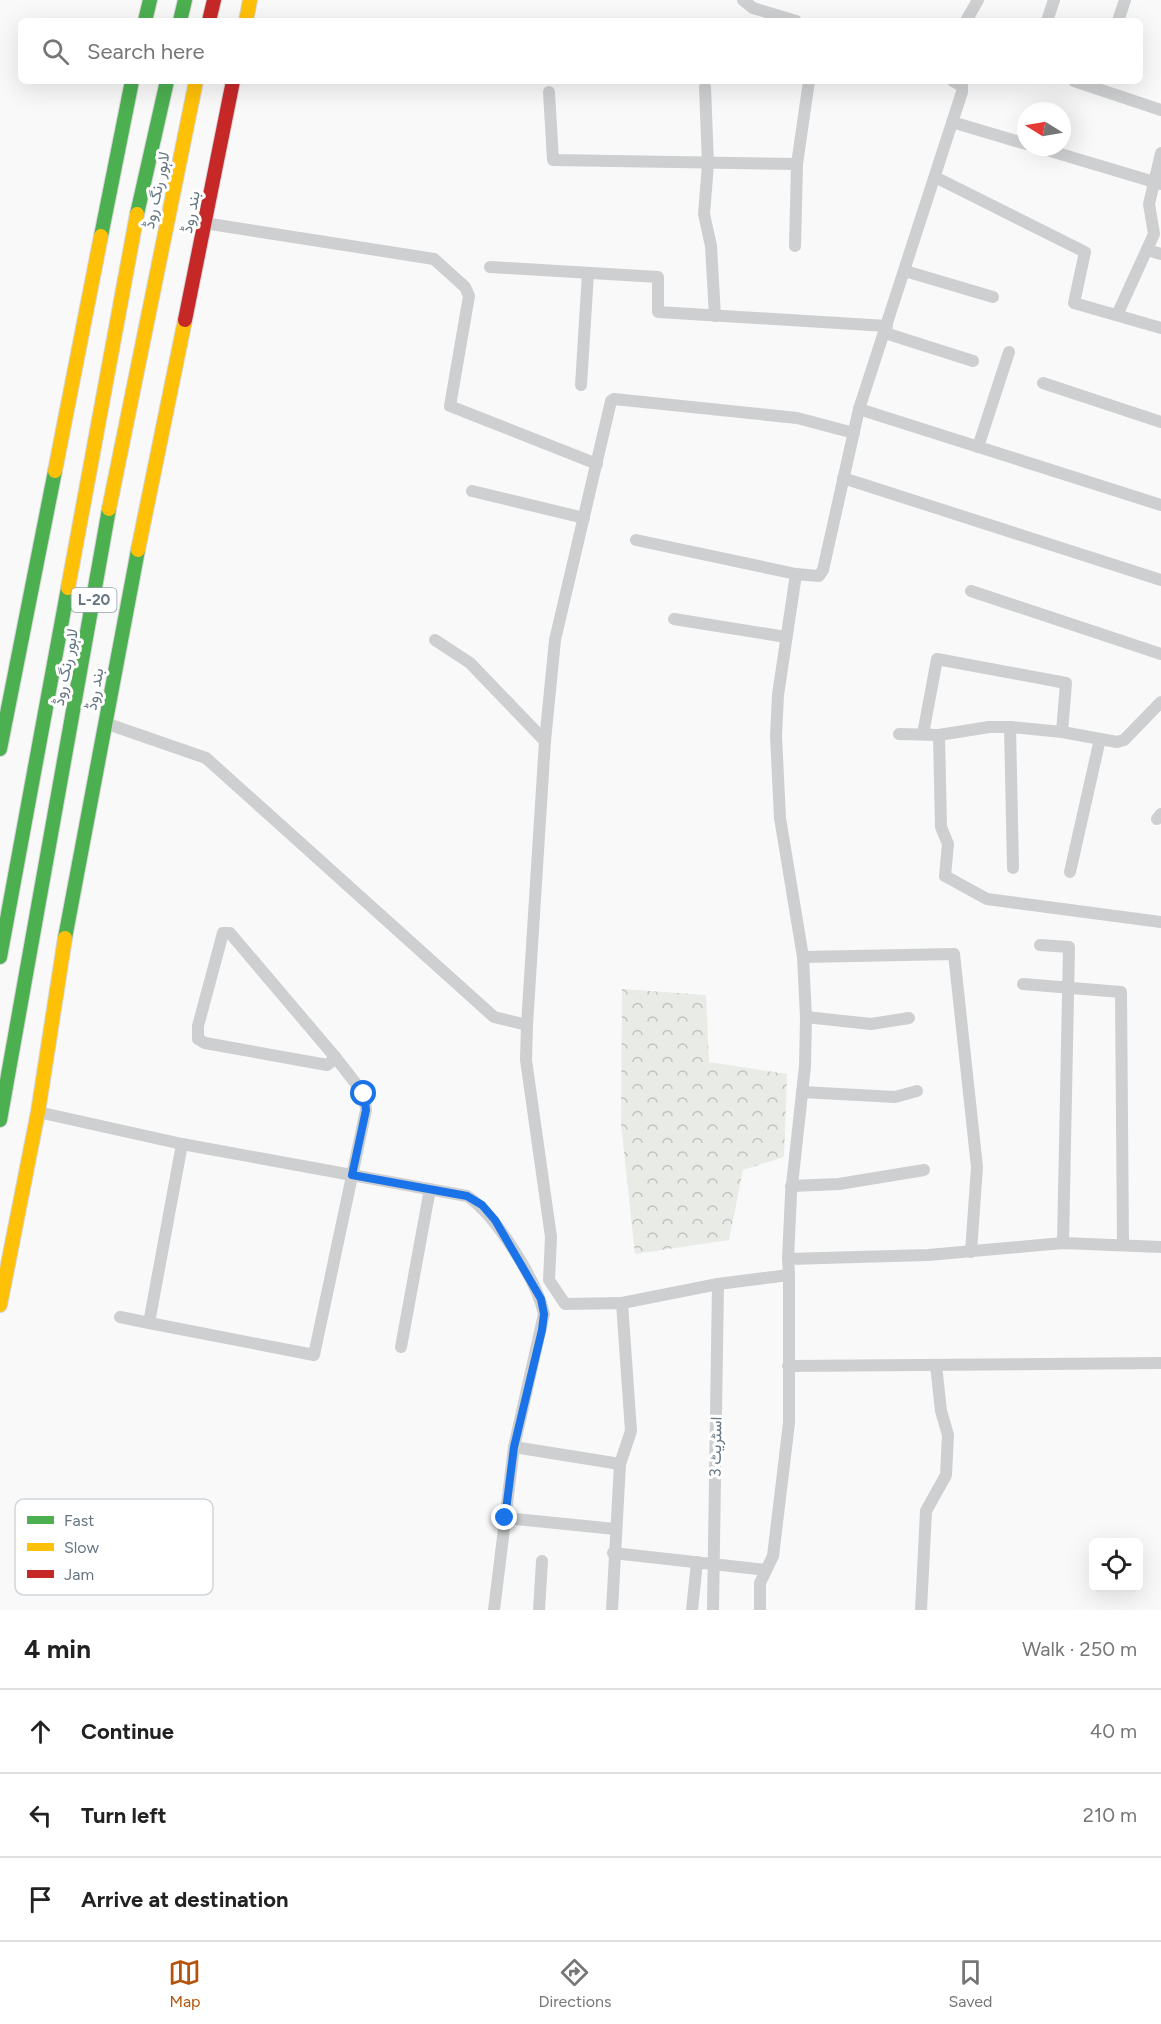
<!DOCTYPE html>
<meta charset="utf-8">
<style>
body{margin:0;font-family:Figtree,Vazirmatn,sans-serif;background:#f2f2f2;color:#222}
.controls{position:absolute;right:18px;bottom:18px;display:grid;overflow:hidden;border-radius:9px;box-shadow:0 6px 24px #0002}
.controls button{width:54px;height:54px;display:grid;place-items:center;padding:0;border:0;border-bottom:2px solid #e0e0e0;background:#fff;color:#222;font:30px sans-serif}
.compass{position:absolute;left:1017px;top:102px;width:54px;height:54px;border-radius:50%;background:#fff;box-shadow:0 6px 24px #0002;rotate:281deg}
.stop{position:absolute;width:18px;height:18px;margin:-14px;border:4px solid #1a73e8;border-radius:50%;background:#fff}
.stop.end{background:#1a73e8;border-color:#fff;box-shadow:0 2px 6px #0008}
.list{margin:0;padding:0;list-style:none}
h2{display:flex;justify-content:space-between;align-items:center;height:78px;margin:0;padding:0 24px;font-size:26px}
h2 small{font-size:20px;font-weight:400;color:#767676}
.list li{display:grid;grid-template-columns:39px 1fr auto;gap:18px;align-items:center;box-sizing:border-box;height:84px;padding:0 24px;border-top:2px solid #e0e0e0}
.list b{display:block;font-size:22px;white-space:nowrap}
.list em{font-size:20px;font-style:normal;color:#767676}
.icon{flex:none;width:33px;height:33px;fill:none;stroke:currentColor;stroke-width:2;stroke-linecap:round;stroke-linejoin:round}
.map{position:relative;flex:none;width:1161px;height:1610px;overflow:hidden}
.search{position:absolute;background:#fff;box-shadow:0 6px 24px #0002;left:18px;right:18px;top:18px;height:66px;display:flex;align-items:center;gap:15px;box-sizing:border-box;padding:0 21px;border-radius:9px;color:#767676;font-size:22px}
.sheet{height:330px;background:#fff}
nav{display:flex;justify-content:space-around;align-items:center;box-sizing:border-box;height:84px;border-top:2px solid #e0e0e0;background:#fff;font-size:16px;color:#767676}
nav a{display:grid;justify-items:center;gap:3px}
nav .on{color:#b45309}
.map>svg:first-child{display:block}
.park{fill:url(#park-crowns)}
.lines{fill:none;stroke-linecap:round;stroke-linejoin:round}
.fast-casing{stroke:#d5d6d7;stroke-width:16}
.slow-casing{stroke:#d5d6d7;stroke-width:16}
.jam-casing{stroke:#d5d6d7;stroke-width:16}
.street{stroke:#cecfd0;stroke-width:12}
.fast{stroke:#4caf50;stroke-width:14}
.slow{stroke:#ffc107;stroke-width:14}
.jam{stroke:#c62828;stroke-width:14}
.route{stroke:#1a73e8;stroke-width:8}
.labels{text-anchor:middle;stroke-width:6;stroke-linejoin:round;paint-order:stroke}
.shield{fill:#fff;stroke:#939fa8;stroke-width:1.5}
.shield-label{font-size:15px;font-weight:bold;fill:#657683}
.street-label{font-size:16px;fill:#657683;stroke:#fff}
.key{fill:#fff;stroke:#d1d6da;stroke-width:1.5}
.key-label{font-size:16px;fill:#657683}
</style>
<div class="map">
<svg width="1161" height="1610" viewBox="0 0 1161 1610">
<defs>
<pattern id="park-crowns" width="20" height="18" patternUnits="userSpaceOnUse" patternTransform="scale(1.5)"><rect width="20" height="18" fill="#e8ebe6"/><path d="M2 6a3 3 0 1 1 6 0M12 15a3 3 0 1 1 6 0" fill="none" stroke="#c0c3c0"/></pattern>
</defs>
<rect width="100%" height="100%" fill="#f9f9f9"/>
<polygon class="park" points="622,989 706,995 709,1062 787,1074 784,1157 743,1170 729,1240 635,1254 621,1124"/>
<g class="lines">
<g class="fast-casing">
<g id="fast">
<polyline points="145,21 150,0"/>
<polyline points="180,21 185,0"/>
<polyline points="137,214 167,81"/>
<polyline points="101,236 132,81"/>
<polyline points="0,749 55,471"/>
<polyline points="65,938 138,550"/>
<polyline points="0,957 68,588"/>
<polyline points="0,1120 109,509"/>
</g>
</g>
<g class="slow-casing">
<g id="slow">
<polyline points="246,21 250,0"/>
<polyline points="55,471 101,236"/>
<polyline points="109,509 196,81"/>
<polyline points="138,550 185,320"/>
<polyline points="68,588 137,214"/>
<polyline points="0,1305 38,1112 65,938"/>
</g>
</g>
<g class="jam-casing">
<g id="jam">
<polyline points="209,21 214,0"/>
<polyline points="185,320 233,81"/>
</g>
</g>
<g class="street">
<polyline points="743,0 753,8 796,21"/>
<polyline points="966,21 978,0"/>
<polyline points="1047,21 1054,0"/>
<polyline points="1118,21 1125,0"/>
<polyline points="1074,81 1161,110"/>
<polyline points="705,87 708,164 704,214 711,246 715,316"/>
<polyline points="549,92 553,160 797,164 809,81"/>
<polyline points="952,122 1026,144"/>
<polyline points="1037,147 1161,184"/>
<polyline points="935,177 1085,252 1074,303 1161,328"/>
<polyline points="204,223 434,259 465,287 469,296 450,406 597,464"/>
<polyline points="795,246 797,164"/>
<polyline points="1147,250 1161,254"/>
<polyline points="490,267 658,277 658,312 887,326"/>
<polyline points="905,271 993,297"/>
<polyline points="1117,315 1154,234 1149,204 1161,153"/>
<polyline points="885,333 973,361"/>
<polyline points="1043,383 1161,422"/>
<polyline points="581,385 588,273"/>
<polyline points="859,409 1161,505"/>
<polyline points="978,447 1009,352"/>
<polyline points="843,478 1161,580"/>
<polyline points="472,491 584,518"/>
<polyline points="636,540 796,574"/>
<polyline points="971,591 1161,654"/>
<polyline points="674,619 786,637"/>
<polyline points="435,640 470,663 545,741"/>
<polyline points="105,723 206,758 494,1017 527,1025"/>
<polyline points="1010,727 1013,868"/>
<polyline points="899,734 939,735 989,727 1010,727 1062,732 1117,742 1124,740 1161,702"/>
<polyline points="923,734 937,659 1066,683 1062,732"/>
<polyline points="939,735 941,827 948,844 945,876 987,899 1161,922"/>
<polyline points="1157,819 1161,814"/>
<polyline points="1070,872 1100,739"/>
<polyline points="1040,945 1069,947 1063,1243"/>
<polyline points="803,957 954,954 977,1167 971,1252"/>
<polyline points="1023,984 1121,992 1123,1244"/>
<polyline points="806,1017 871,1024 909,1018"/>
<polyline points="802,1092 895,1097 917,1091"/>
<path d="M38 1112 182 1144 467 1196C496 1215 537 1281 544 1314L514 1447 494 1610"/>
<polyline points="791,1186 839,1184 924,1170"/>
<polyline points="788,1259 791,1194 805,1066 806,1017 803,957 780,818 776,736 778,695 796,574 819,576 823,570 859,409 962,92 962,86 953,81"/>
<polyline points="622,1303 718,1284 789,1275 788,1259 928,1255 1063,1243 1161,1247"/>
<polyline points="120,1317 149,1323 182,1144"/>
<polyline points="149,1323 314,1355 366,1110 364,1094 336,1058 327,1065 205,1043 198,1039 198,1026 223,933 230,933 235,939 336,1058"/>
<polyline points="401,1347 430,1189"/>
<polyline points="788,1366 1161,1363"/>
<polyline points="514,1447 620,1464"/>
<polyline points="505,1518 615,1529"/>
<polyline points="613,1553 766,1570"/>
<polyline points="539,1610 542,1561"/>
<polyline points="612,1610 620,1464 631,1431 622,1303 565,1304 549,1280 551,1237 526,1060 527,1025 545,741 555,640 611,401 614,399 797,418 854,433"/>
<polyline points="692,1610 697,1562"/>
<polyline points="713,1610 718,1284"/>
<polyline points="760,1610 760,1583 773,1556 789,1423 789,1275"/>
<polyline points="921,1610 926,1511 946,1475 948,1435 941,1411 936,1365"/>
</g>
<use href="#fast" class="fast"/>
<use href="#slow" class="slow"/>
<use href="#jam" class="jam"/>
</g>
<g class="lines">
<polyline class="route" points="364,1094 366,1110 352,1175 467,1196 482,1205 495,1220 541,1299 544,1314 542,1330 514,1447 505,1518"/>
</g>
<g class="labels">
<rect class="shield" x="71.5" y="588" width="45" height="24" rx="4.5"/>
<g class="shield-label">
<text x="94" y="605">L-20</text>
</g>
<g class="street-label">
<text transform="translate(156 190) rotate(-78)" y="6">لاہور رنگ روڈ</text>
<text transform="translate(190 212) rotate(-79)" y="6">بند روڈ</text>
<text transform="translate(65 667) rotate(-79)" y="6">لاہور رنگ روڈ</text>
<text transform="translate(94 689) rotate(-80)" y="6">بند روڈ</text>
<text transform="translate(715 1447) rotate(-89)" y="6">اسٹریٹ 3</text>
</g>
</g>
<rect x="15" y="1499" width="198" height="96" rx="9" class="key"/>
<rect x="27" y="1516" width="27" height="8" fill="#4caf50"/>
<rect x="27" y="1543" width="27" height="8" fill="#ffc107"/>
<rect x="27" y="1570" width="27" height="8" fill="#c62828"/>
<g class="key-label">
<text x="64" y="1526">Fast</text>
<text x="64" y="1553">Slow</text>
<text x="64" y="1580">Jam</text>
</g>
</svg>
<div class="controls">
<button><svg class="icon" aria-label="locate" viewBox="0 0 24 24"><circle cx="12" cy="12" r="6"/><path d="M12 2v4M12 18v4M2 12h4M18 12h4"/></svg></button>
</div>
<svg class="compass" viewBox="-18 -18 36 36"><path d="M0-13l5 13h-10z" fill="#e53935"/><path d="M0 13l5-13h-10z" fill="#767676"/></svg>
<div class="stop" style="left:364px;top:1094px"></div>
<div class="stop end" style="left:505px;top:1518px"></div>
<div class="search"><svg class="icon" aria-label="search" viewBox="0 0 24 24"><circle cx="10" cy="10" r="6"/><path d="M15 15l6 6"/></svg>Search here</div>
</div>
<section class="sheet">
<h2>4 min<small>Walk · 250 m</small></h2>
<ul class="list">
<li><svg class="icon" aria-label="ahead" viewBox="0 0 24 24"><path d="M12 20V5M6 11l6-6 6 6"/></svg><div><b>Continue</b></div><em>40 m</em></li>
<li><svg class="icon" aria-label="left" viewBox="0 0 24 24"><path d="M17 20v-9H6M10 6l-5 5 5 5"/></svg><div><b>Turn left</b></div><em>210 m</em></li>
<li><svg class="icon" aria-label="arrive" viewBox="0 0 24 24"><path d="M6 21V4h12l-3 4 3 4H6"/></svg><div><b>Arrive at destination</b></div></li>
</ul>
</section>
<nav>
<a class="on"><svg class="icon" aria-label="map" viewBox="0 0 24 24"><path d="M3 6l6-2 6 2 6-2v14l-6 2-6-2-6 2zM9 4v14M15 6v14"/></svg>Map</a>
<a><svg class="icon" aria-label="directions" viewBox="0 0 24 24"><path d="M12 3l9 9-9 9-9-9zM9 14v-3h6M13 9l2 2-2 2"/></svg>Directions</a>
<a><svg class="icon" aria-label="saved" viewBox="0 0 24 24"><path d="M7 4h10v16l-5-4-5 4z"/></svg>Saved</a>
</nav>
